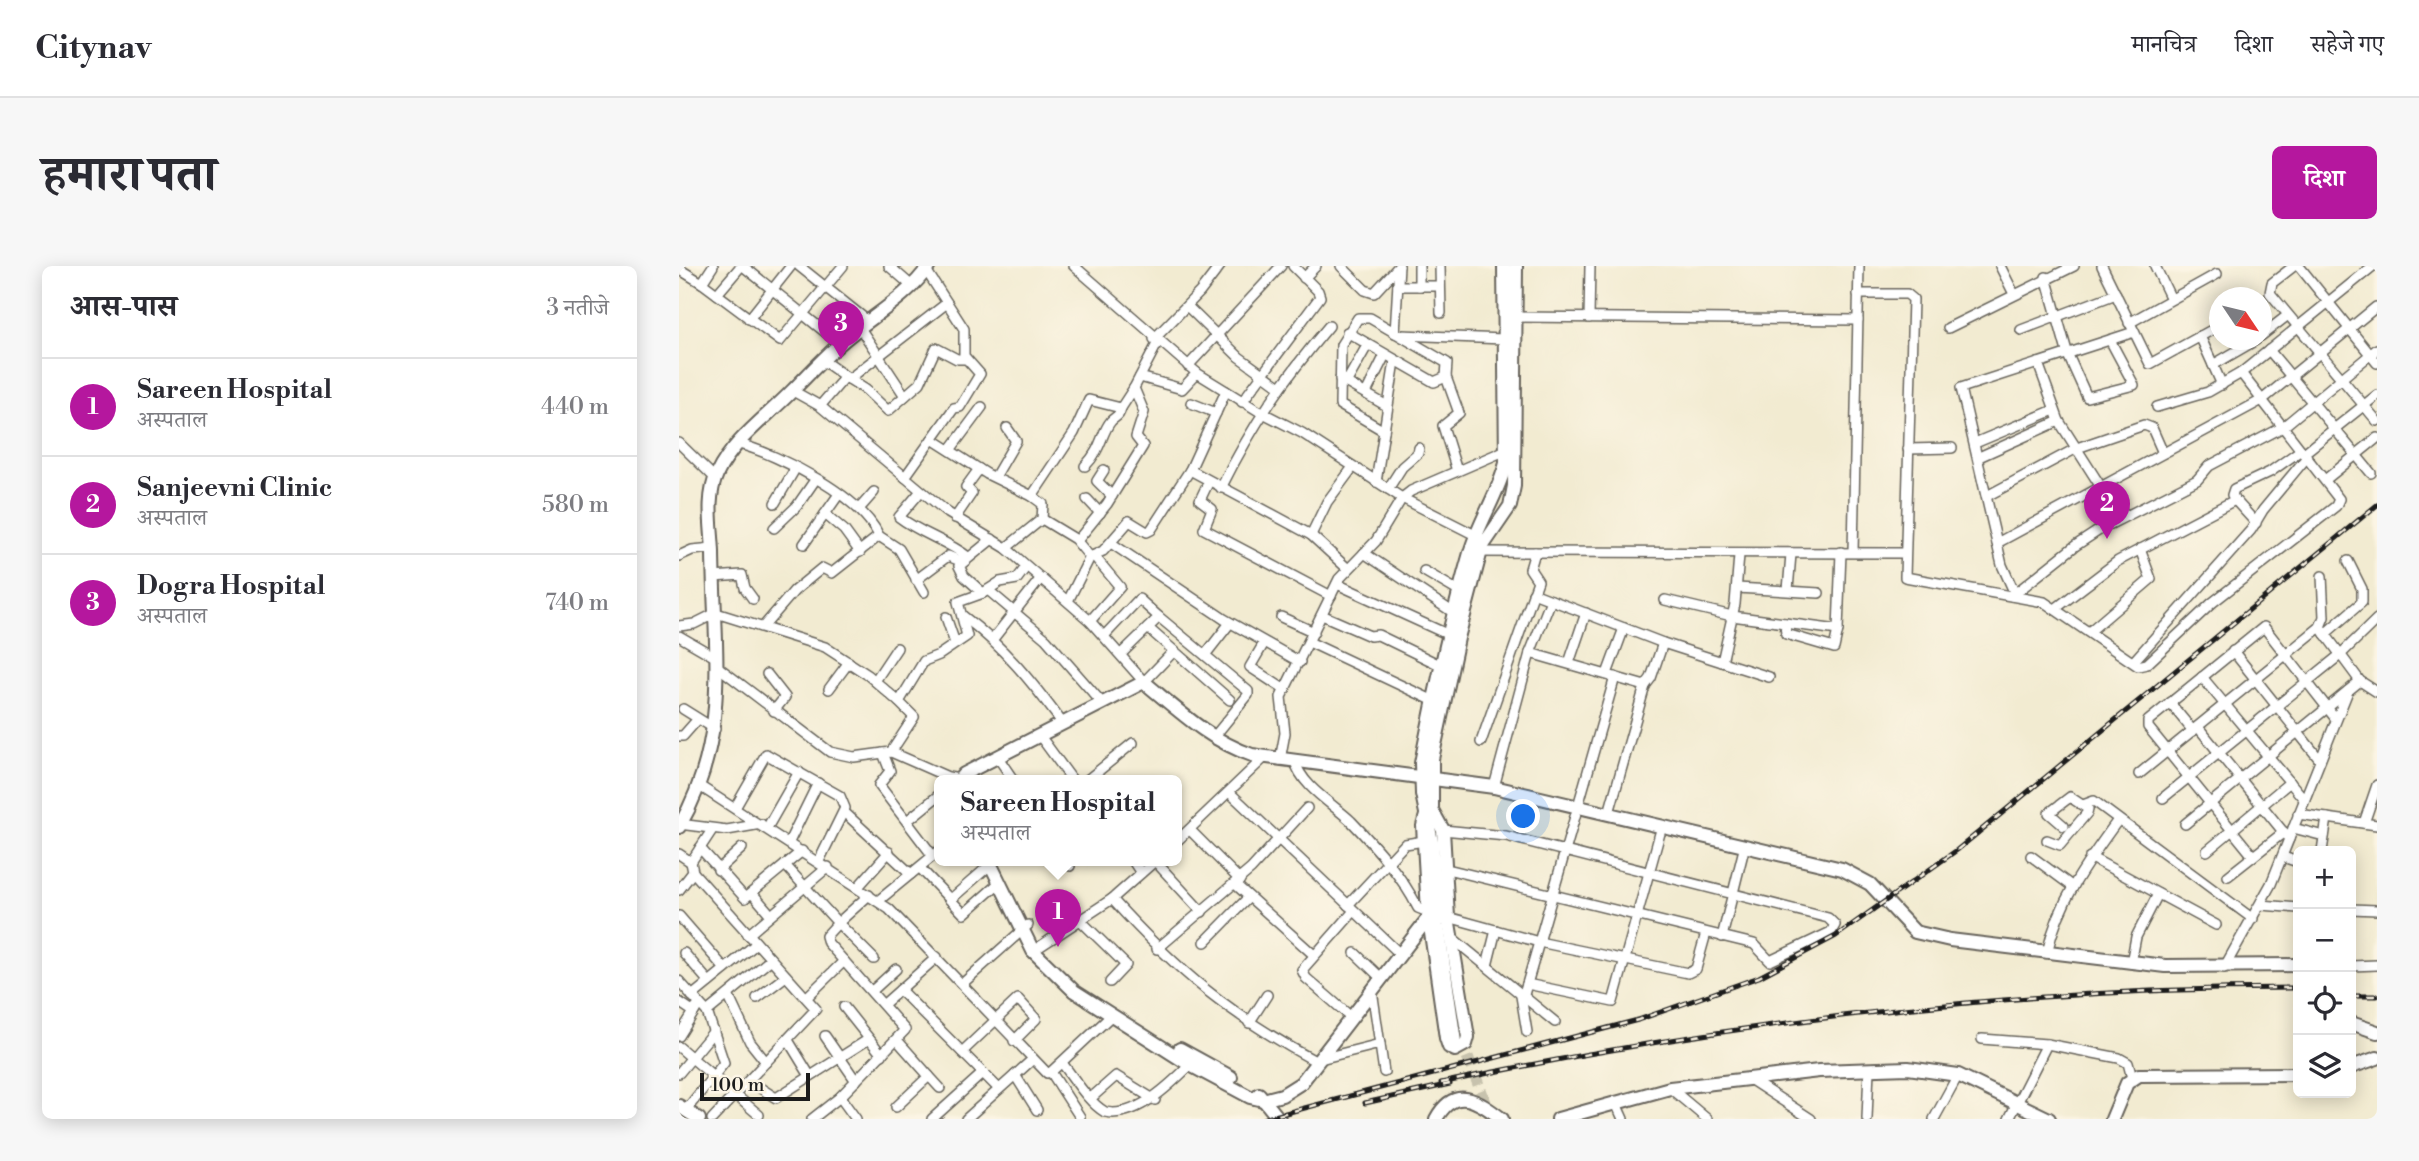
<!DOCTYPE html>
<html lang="hi">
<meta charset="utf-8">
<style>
body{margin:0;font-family:"Libre Bodoni","Noto Serif Devanagari",serif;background:#f7f7f7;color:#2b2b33}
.controls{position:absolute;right:21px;bottom:21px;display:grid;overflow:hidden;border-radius:10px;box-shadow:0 4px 18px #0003}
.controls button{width:63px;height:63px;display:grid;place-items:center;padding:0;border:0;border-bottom:2px solid #e1e1e2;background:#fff;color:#2b2b33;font:35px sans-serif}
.compass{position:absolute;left:1530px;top:21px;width:63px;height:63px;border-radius:50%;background:#fff;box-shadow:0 4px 18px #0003;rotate:125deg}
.scale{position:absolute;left:21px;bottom:18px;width:110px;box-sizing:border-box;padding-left:7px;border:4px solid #1c1c1c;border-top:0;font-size:19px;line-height:24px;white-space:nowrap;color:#1c1c1c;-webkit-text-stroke:5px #fcf5e5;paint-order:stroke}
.you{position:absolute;left:845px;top:551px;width:24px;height:24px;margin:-18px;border:5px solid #fff;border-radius:50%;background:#1a73e8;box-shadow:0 0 0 10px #1a73e833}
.badge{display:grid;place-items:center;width:46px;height:46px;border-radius:50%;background:#b5179e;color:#fff;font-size:23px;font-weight:700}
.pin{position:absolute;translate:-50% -58px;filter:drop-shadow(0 2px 4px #0008)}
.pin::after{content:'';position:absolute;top:37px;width:24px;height:21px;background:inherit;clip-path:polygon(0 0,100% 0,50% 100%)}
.popup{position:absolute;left:255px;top:509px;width:248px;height:91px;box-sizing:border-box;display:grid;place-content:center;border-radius:10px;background:#fff;filter:drop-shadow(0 2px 5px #0005);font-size:23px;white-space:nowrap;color:#7c7c81}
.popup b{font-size:26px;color:#2b2b33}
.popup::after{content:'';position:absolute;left:50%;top:100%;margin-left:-14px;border:14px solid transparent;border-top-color:#fff}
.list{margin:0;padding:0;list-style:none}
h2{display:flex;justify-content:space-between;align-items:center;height:91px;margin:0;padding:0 28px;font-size:30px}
h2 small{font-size:23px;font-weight:400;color:#7c7c81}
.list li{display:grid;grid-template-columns:46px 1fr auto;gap:21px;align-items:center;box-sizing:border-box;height:98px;padding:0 28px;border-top:2px solid #e1e1e2}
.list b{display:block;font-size:26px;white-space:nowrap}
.list p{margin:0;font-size:23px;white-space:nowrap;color:#7c7c81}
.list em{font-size:23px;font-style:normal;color:#7c7c81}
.icon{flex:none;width:38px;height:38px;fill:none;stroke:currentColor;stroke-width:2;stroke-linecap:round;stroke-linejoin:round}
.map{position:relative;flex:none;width:1698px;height:853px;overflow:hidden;border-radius:10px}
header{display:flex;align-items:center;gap:42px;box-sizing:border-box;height:98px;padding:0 35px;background:#fff;border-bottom:2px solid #e1e1e2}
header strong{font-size:33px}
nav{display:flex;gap:38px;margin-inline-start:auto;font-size:24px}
.intro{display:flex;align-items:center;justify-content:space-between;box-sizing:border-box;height:168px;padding:0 42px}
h1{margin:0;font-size:49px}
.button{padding:18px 32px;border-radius:10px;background:#b5179e;color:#fff;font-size:24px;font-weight:700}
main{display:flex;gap:42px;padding:0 42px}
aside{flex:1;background:#fff;border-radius:10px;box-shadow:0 4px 18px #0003}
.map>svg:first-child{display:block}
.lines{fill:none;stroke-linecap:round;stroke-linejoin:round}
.secondary-tunnel{stroke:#c7c2ad;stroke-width:12;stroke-dasharray:12 6;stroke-linecap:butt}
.street-casing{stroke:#67645b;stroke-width:12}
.secondary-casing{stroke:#67645b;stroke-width:16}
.street{stroke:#fff;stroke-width:9}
.secondary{stroke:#fff;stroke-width:12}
.rail-casing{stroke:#1c1c1c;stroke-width:5}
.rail{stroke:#fcf5e5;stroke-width:2.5;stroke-dasharray:8;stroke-linecap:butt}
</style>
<header>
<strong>Citynav</strong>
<nav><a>मानचित्र</a><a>दिशा</a><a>सहेजे गए</a></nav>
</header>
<div class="intro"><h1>हमारा पता</h1><a class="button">दिशा</a></div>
<main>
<aside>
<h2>आस-पास<small>3 नतीजे</small></h2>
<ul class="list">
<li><span class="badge">1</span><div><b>Sareen Hospital</b><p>अस्पताल</p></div><em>440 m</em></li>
<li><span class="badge">2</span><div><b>Sanjeevni Clinic</b><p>अस्पताल</p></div><em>580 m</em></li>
<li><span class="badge">3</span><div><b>Dogra Hospital</b><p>अस्पताल</p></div><em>740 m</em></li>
</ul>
</aside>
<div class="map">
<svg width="1698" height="853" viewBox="0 0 1698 853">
<rect width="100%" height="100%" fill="#fcf5e5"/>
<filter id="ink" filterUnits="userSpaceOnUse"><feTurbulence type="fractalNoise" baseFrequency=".0143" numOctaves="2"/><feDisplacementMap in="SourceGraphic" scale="14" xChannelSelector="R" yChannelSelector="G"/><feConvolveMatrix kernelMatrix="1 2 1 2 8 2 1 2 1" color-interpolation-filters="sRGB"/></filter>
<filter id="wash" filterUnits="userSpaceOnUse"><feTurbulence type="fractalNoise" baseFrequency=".00686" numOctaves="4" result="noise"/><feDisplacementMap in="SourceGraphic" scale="28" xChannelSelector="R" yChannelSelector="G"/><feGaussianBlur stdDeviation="1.57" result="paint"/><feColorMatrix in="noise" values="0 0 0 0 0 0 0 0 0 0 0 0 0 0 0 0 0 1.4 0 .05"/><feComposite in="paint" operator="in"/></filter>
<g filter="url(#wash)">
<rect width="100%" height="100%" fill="#f2ebd1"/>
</g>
<g filter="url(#ink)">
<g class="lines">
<polyline class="secondary-tunnel" points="782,774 813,853"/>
<g class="street-casing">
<g id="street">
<polyline points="64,0 161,78"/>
<polyline points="120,0 190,56"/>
<polyline points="210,0 234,21"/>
<polyline points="395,0 518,107 578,144 623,167 723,232 802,272"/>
<polyline points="662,0 686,24 695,27 720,0"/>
<polyline points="740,0 740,20"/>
<polyline points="761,0 762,47"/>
<polyline points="1321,0 1335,28"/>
<polyline points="1423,0 1471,98 1540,60"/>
<polyline points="1476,0 1492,33"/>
<polyline points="1615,0 1593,17 1591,27 1698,155"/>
<polyline points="1620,0 1698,97"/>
<polyline points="0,3 23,17 34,0"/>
<polyline points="1367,11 1389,89 1408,131 1455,119 1431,74"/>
<polyline points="625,12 637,0"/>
<polyline points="23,17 101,75 164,0"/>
<polyline points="719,20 761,20"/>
<polyline points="38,28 62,0"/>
<polyline points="1179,28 1228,28 1234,33 1226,311 1365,336 1459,400 1468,398 1533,337 1657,240 1660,233 1562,107"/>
<polyline points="508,40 560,91 600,120"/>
<polyline points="834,51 1179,54"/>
<polyline points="910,52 911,0"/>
<polyline points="70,53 112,0"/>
<polyline points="1450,57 1538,8"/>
<polyline points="181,62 226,130"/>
<polyline points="1269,62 1395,0"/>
<polyline points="1342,64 1437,28"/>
<polyline points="668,66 755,116 767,111"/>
<polyline points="716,67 720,0"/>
<polyline points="722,69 825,73"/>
<polyline points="1521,70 1543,119"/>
<polyline points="1582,70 1609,49"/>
<polyline points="475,73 521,26 541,0"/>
<polyline points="1590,84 1692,207"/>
<polyline points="143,94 170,113 268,37"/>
<polyline points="1534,99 1577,74"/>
<polyline points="509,100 602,0"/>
<polyline points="461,111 503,123 518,107"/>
<polyline points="170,113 187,124 209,145 241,117 257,82 278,93 287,93"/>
<polyline points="661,113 708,140"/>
<polyline points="667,117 689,78"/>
<polyline points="114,125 141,140 269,247 327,282 411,355 465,416 495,385"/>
<polyline points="687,127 706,89"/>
<polyline points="563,136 641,31 639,25 614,0"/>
<polyline points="512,137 537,147"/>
<polyline points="141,140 166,111"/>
<polyline points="1478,141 1529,126 1562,107 1694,0"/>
<polyline points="1380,155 1422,221"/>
<polyline points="705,165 661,139 662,79 679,52 691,52 768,97 767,111 780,147 764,160 778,205"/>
<polyline points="253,173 308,208 353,230"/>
<polyline points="0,177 37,213"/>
<polyline points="1296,177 1375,144"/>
<path d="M60 178C101 189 182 230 200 270L153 307 143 302 115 325 84 361"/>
<polyline points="1229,183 1273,182"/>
<polyline points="271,184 303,141"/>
<polyline points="1625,187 1698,129"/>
<polyline points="1300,191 1380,155 1359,97"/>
<path d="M406 200C423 183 422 167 432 155 437 150 440 151 442 142"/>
<polyline points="425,204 418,215 433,230"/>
<polyline points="511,204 632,269 669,303"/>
<polyline points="226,211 275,142 281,141 301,108 285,90 285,63 247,4"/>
<polyline points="316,211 337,175 328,162"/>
<polyline points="1646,214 1698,172"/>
<polyline points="530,215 521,234 533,243 525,263 652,330"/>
<polyline points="697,216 716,95"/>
<polyline points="1428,218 1446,250"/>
<path d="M542 222C574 158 604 114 650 60"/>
<polyline points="709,223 723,201 739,187 740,182"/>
<path d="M242 225 220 251C242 268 267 274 289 291"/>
<polyline points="1308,230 1398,182 1465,159 1473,162 1484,187"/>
<polyline points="408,233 421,247"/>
<polyline points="1556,234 1577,257"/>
<polyline points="96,237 116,203"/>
<polyline points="180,243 195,226"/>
<polyline points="146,248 165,264 181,286"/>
<polyline points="276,252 293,227 287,221 300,203"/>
<polyline points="363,253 396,273 411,291"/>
<polyline points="95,262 118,240 136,214"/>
<polyline points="632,269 648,236 674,201"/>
<polyline points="200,270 220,283 245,326"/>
<polyline points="398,275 428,238 464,180 457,171 465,146 455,122 479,76"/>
<polyline points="432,277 545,353 621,396"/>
<polyline points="1318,277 1583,134 1697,41"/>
<polyline points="125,278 160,228"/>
<polyline points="327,282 363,253 364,238 353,230 395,167 410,134 442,142 455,122"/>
<polyline points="797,286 1225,287"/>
<polyline points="1174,286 1180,0"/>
<polyline points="685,287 775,347"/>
<polyline points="0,290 13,284 34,282"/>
<polyline points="745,305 781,326"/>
<polyline points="34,311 63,309 66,322 74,333"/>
<polyline points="237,314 269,290 284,296"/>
<polyline points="658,318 770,369"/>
<polyline points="1058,322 1140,327"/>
<polyline points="309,324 367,373 424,438"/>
<polyline points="1109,324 1112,288"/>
<polyline points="304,327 285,310 280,300 313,273"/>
<polyline points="854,327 984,377 1090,411"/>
<polyline points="1336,328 1323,299 1282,122 1455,66"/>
<polyline points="1333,330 1396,280 1422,263 1518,214 1530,200 1604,161 1698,83"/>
<polyline points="986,334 1053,350 1106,357 1107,368 1155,382 1159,364 1162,286"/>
<polyline points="389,335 411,291 424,285 450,255 468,266 472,264 511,204 547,125"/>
<polyline points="1376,343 1439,295 1556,234 1553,229 1555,223 1591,206 1622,184"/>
<polyline points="643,349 691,370 699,369 763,400"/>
<path d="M284 350C325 381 354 417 384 458"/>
<polyline points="267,351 276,377"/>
<polyline points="480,351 569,425 569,429 535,471"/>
<polyline points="602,351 635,366"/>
<polyline points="411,355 441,321 415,290"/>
<polyline points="1106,357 1159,364"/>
<polyline points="0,360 15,358 37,347 146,381 189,409 220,436"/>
<polyline points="1641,361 1645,351 1643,310"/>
<polyline points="469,362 551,434"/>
<polyline points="1410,366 1472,313 1461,283"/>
<polyline points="1646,368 1683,336 1683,323 1669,295"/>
<polyline points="0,370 38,392"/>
<polyline points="425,370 460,333 480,351 442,388"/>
<polyline points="314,373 362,312"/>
<polyline points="630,376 755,435"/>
<polyline points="585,377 571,401 606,424"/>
<polyline points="1554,385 1641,494"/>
<polyline points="851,387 872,334"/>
<polyline points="526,389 551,357"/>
<polyline points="1043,396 1056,338 1060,289"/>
<polyline points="1454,396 1572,264 1584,244 1628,191"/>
<polyline points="890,397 907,347"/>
<polyline points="39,401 151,486 175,491 212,486 269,511 280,513"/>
<polyline points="88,408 106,431 95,445"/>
<polyline points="928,408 945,362"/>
<polyline points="1523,411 1625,533"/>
<polyline points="196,415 218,382"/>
<polyline points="966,420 972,412 984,377"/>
<polyline points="150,423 170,396"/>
<polyline points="1491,437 1514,465"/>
<polyline points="4,443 36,463"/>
<polyline points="1519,461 1610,573"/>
<polyline points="0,470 4,470 19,453"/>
<polyline points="361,470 394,515"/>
<polyline points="802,476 859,315 851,303 856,286"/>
<polyline points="212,486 235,451 220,436 245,395 260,389 288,370 279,336 304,327 321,316 338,313 347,301"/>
<polyline points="204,487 211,505 200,519 254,590"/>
<polyline points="318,490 335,515"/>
<polyline points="601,494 606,467 602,431 660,313 697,275 723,232 732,225 832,182"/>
<path d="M616 495C622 520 654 538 672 555 697 581 723 610 739 642L749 646"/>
<polyline points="1460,508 1641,361 1681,415 1698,426"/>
<polyline points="407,515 454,477"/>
<polyline points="19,519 210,643 368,807 372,806 433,749"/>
<polyline points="815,521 851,387 966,420 930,547"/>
<polyline points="550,526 720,687"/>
<polyline points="1484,532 1661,389 1698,353"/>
<polyline points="1404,539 1415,535 1574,653"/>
<polyline points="56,542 87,488 161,530 166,542 140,595"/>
<polyline points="165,546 232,608"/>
<polyline points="1619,548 1698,559"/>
<polyline points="228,555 260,529"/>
<polyline points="1685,557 1698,519"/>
<polyline points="0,558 48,564 82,558"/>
<polyline points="1506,558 1681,415"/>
<polyline points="88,562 120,506"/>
<polyline points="1614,562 1645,570"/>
<polyline points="511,564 561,614"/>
<polyline points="764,564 827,570 1149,652 1156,659 1152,666 1091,695 1075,678 768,603"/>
<polyline points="1368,574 1381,579 1408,547 1409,543 1391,531 1370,547 1385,560"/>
<polyline points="498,575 586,491"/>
<polyline points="110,576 139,517"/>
<polyline points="21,582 66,632 123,585"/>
<polyline points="1528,585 1611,516"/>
<polyline points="1643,585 1648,552"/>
<polyline points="0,588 12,596"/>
<polyline points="1352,590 1394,621"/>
<polyline points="1574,590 1469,461 1469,455 1585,361 1657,453"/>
<polyline points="1411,591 1537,659"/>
<polyline points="1604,591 1619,596"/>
<polyline points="388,595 391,600"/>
<polyline points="454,595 462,607"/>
<polyline points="476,595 523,646"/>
<polyline points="106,599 159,657 147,670 149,677 226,764 161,831 133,853"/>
<polyline points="241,602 285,648 320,617"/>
<polyline points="39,604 63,582"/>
<polyline points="14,606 137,743 33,853"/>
<polyline points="1549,610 1605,566"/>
<polyline points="556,618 635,689"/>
<polyline points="179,621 210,586"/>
<polyline points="0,624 14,606 12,596 33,564"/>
<polyline points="73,627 92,649"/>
<polyline points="190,629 159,657 195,693"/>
<path d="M433 633C499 706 551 749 638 796"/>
<polyline points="271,634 312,598"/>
<polyline points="199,635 260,585"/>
<polyline points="669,639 726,578 745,575"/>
<polyline points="1582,639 1619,642"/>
<polyline points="1672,643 1698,644"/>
<polyline points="0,650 46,703"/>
<polyline points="769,651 860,676 1009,707 1017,703 1027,667"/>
<polyline points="402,655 447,699 431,716"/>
<polyline points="69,669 149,601"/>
<polyline points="772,671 876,756"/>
<polyline points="1043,671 1066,579"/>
<polyline points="526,676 570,631"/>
<polyline points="478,683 572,603 628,542"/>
<polyline points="354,685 433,633 476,595"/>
<polyline points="5,687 30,716"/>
<polyline points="676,687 702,712"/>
<path d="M1368 687C1379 636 1409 595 1439 554"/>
<polyline points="1452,697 1457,671 1479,628"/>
<polyline points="808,700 817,664"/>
<polyline points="1672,700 1698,699"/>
<polyline points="1545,702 1592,618 1669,425"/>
<polyline points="0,715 28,746 45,797 7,844"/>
<polyline points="283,718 349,659"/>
<polyline points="848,718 934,736 983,560"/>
<polyline points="221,724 320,823"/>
<polyline points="693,724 705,806"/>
<polyline points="193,725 217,703"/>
<polyline points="49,729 71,776 87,796"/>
<polyline points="13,730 77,678"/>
<polyline points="842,730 848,766"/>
<polyline points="128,731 165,695"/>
<polyline points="78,732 107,710"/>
<polyline points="844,732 936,411"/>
<polyline points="0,736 15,746"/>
<polyline points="205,738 258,691"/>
<polyline points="165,741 203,789"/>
<polyline points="28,746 91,694"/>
<polyline points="672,751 627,712 623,704 675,645"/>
<polyline points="570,757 588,729"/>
<polyline points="0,770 20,738"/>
<polyline points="146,770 177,815"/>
<polyline points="1303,773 1368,778 1440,792 1449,797 1453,812"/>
<polyline points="109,774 131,810"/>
<polyline points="0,781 80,849"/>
<polyline points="283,786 339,733 357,753 335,775"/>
<polyline points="641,793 701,778"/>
<path d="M383 797C395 812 409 836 426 846 457 853 493 817 511 799"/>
<polyline points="372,806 401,851"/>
<polyline points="0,807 35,765"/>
<polyline points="336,809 358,844"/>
<polyline points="250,810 261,822"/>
<polyline points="1069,812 1132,853"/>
<polyline points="70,815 97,832 190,773"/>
<polyline points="991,822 1028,853"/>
<polyline points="161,831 177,853"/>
<polyline points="412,832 437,810 476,834"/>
<polyline points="936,835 944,853"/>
<polyline points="217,841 250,810 218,774"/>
<polyline points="253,853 304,807"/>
<polyline points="287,853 354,793"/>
<polyline points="1188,853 1190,803"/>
<polyline points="1255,853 1279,809"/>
<polyline points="1330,853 1368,778"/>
</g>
</g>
<g class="secondary-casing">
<g id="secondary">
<path d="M279 515 285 508 465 416C499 444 531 475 573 489L815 521 1163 603 1191 618 1236 666 1271 674 1486 700 1619 699"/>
<polyline points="753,541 753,493 779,372 803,281 831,240 835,220 837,0"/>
<polygon points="754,546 764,564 769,651 789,771 787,778 776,784 770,781 767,772 749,646 744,560 747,549"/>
<path d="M0 561C52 471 35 385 34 286 33 261 27 232 38 208 54 174 88 151 113 125 132 106 150 86 170 70 198 47 229 30 250 0"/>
<polyline points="310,595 354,685 395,725 511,799 571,831 584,834 603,829 622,817 750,651"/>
<polyline points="1672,757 1698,766"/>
<path d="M776 776 759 660 753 576 743 528 742 497C756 426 771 356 791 287 800 255 819 229 827 197L825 0"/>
<polyline points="501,783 552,811"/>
<polyline points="1672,801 1698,792"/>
<polyline points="580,828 600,853"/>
<polyline points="0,840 20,853"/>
<path d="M757 853C776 818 799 835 823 853"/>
<polyline points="879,853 991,822 1140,805 1229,802 1279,809 1370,853"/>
<polyline points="1433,853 1448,817 1460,809 1619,808"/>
</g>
</g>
<use href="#street" class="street"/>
<use href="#secondary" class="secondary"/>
<g class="rail-casing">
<g id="rail">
<polyline points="1672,730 1698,730"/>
<path d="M762 817C1044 757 1330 722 1619 722"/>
<polyline points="686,837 771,818"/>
<polyline points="584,853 959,754 1080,711 1157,670 1278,584 1698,239"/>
</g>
</g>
<use href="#rail" class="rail"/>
</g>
</g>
</svg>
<div class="controls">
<button>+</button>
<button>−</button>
<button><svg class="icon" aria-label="locate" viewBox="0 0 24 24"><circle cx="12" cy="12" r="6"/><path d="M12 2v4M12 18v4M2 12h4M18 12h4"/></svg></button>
<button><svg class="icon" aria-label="layers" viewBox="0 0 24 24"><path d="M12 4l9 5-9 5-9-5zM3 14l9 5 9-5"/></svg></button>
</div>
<svg class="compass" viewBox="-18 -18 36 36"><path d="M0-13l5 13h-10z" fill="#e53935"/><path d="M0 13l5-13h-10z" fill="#7c7c81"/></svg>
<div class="scale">100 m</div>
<div class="you"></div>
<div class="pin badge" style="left:379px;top:681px">1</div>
<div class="popup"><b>Sareen Hospital</b>अस्पताल</div>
<div class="pin badge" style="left:1428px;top:273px">2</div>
<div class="pin badge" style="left:162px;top:93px">3</div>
</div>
</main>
